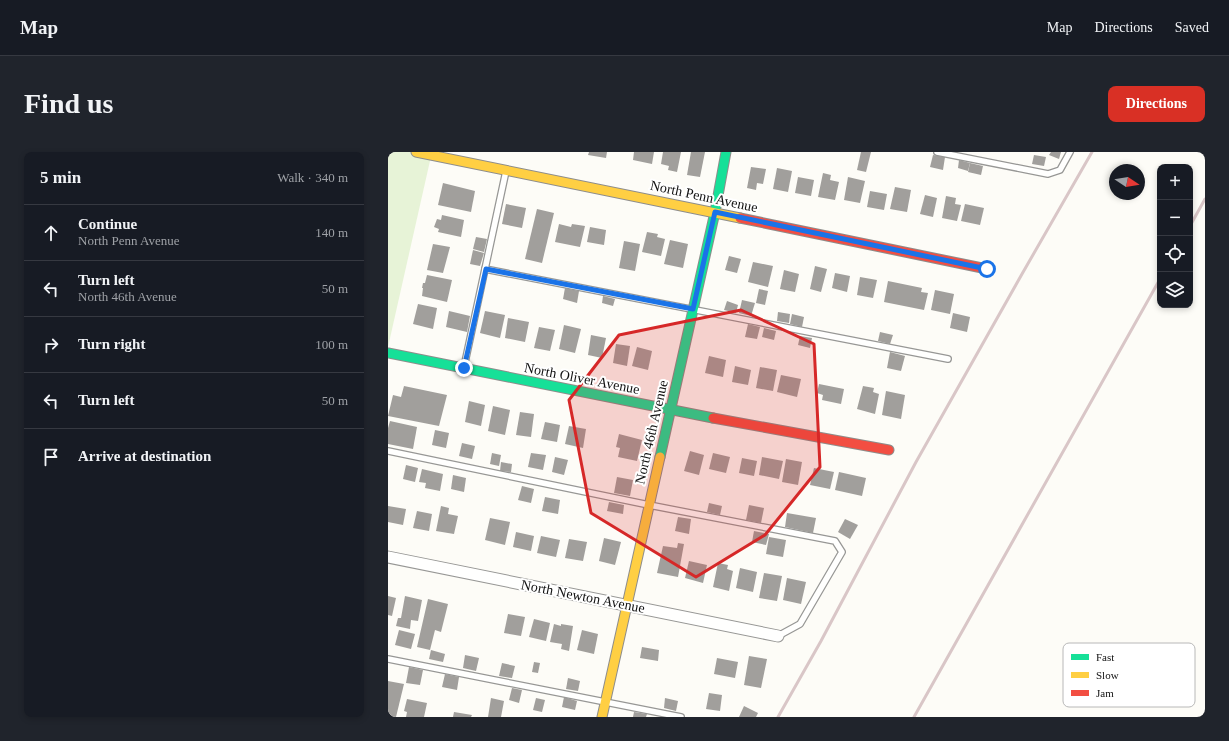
<!DOCTYPE html>
<meta charset="utf-8">
<style>
body{margin:0;font-family:"Times New Roman",serif;background:#20242c;color:#f1f3f6}
.controls{position:absolute;right:12px;top:12px;display:grid;overflow:hidden;border-radius:8px;box-shadow:0 2px 6px #0003}
.controls button{width:36px;height:36px;display:grid;place-items:center;padding:0;border:0;border-bottom:1px solid #363941;background:#171b24;color:#f1f3f6;font:20px sans-serif}
.compass{position:absolute;left:721px;top:12px;width:36px;height:36px;border-radius:50%;background:#171b24;box-shadow:0 2px 6px #0003;rotate:102deg}
.stop{position:absolute;width:12px;height:12px;margin:-9px;border:3px solid #1a73e8;border-radius:50%;background:#fff}
.stop.end{background:#1a73e8;border-color:#fff;box-shadow:0 1px 4px #0008}
.list{margin:0;padding:0;list-style:none}
h2{display:flex;justify-content:space-between;align-items:center;height:52px;margin:0;padding:0 16px;font-size:17px}
h2 small{font-size:13px;font-weight:400;color:#9ea1a6}
.list li{display:grid;grid-template-columns:26px 1fr auto;gap:12px;align-items:center;box-sizing:border-box;height:56px;padding:0 16px;border-top:1px solid #363941}
.list b{display:block;font-size:15px;white-space:nowrap}
.list p{margin:0;font-size:13px;white-space:nowrap;color:#9ea1a6}
.list em{font-size:13px;font-style:normal;color:#9ea1a6}
.icon{flex:none;width:22px;height:22px;fill:none;stroke:currentColor;stroke-width:2;stroke-linecap:round;stroke-linejoin:round}
.map{position:relative;flex:none;width:817px;height:565px;overflow:hidden;border-radius:8px}
header{display:flex;align-items:center;gap:24px;box-sizing:border-box;height:56px;padding:0 20px;background:#171b24;border-bottom:1px solid #363941}
header strong{font-size:19px}
nav{display:flex;gap:22px;margin-inline-start:auto;font-size:14px}
.intro{display:flex;align-items:center;justify-content:space-between;box-sizing:border-box;height:96px;padding:0 24px}
h1{margin:0;font-size:28px}
.button{padding:10px 18px;border-radius:8px;background:#d93025;color:#fff;font-size:14px;font-weight:700}
main{display:flex;gap:24px;padding:0 24px}
aside{flex:1;background:#171b24;border-radius:8px;box-shadow:0 2px 6px #0003}
.map>svg:first-child{display:block}
.green{fill:#e7f3d7}
.building{fill:#a19f9c}
.lines{fill:none;stroke-linecap:round;stroke-linejoin:round}
.lane-casing{stroke:#979795;stroke-width:8}
.street-casing{stroke:#979795;stroke-width:13}
.fast-casing{stroke:#8e8d8b;stroke-width:11}
.slow-casing{stroke:#8e8d8b;stroke-width:11}
.jam-casing{stroke:#8e8d8b;stroke-width:11}
.lane{stroke:#fffffe;stroke-width:5.5}
.street{stroke:#fffffe;stroke-width:11}
.fast{stroke:#16e098;stroke-width:9}
.slow{stroke:#ffcf43;stroke-width:9}
.jam{stroke:#f24e42;stroke-width:9}
.rail{stroke:#d9c6c7;stroke-width:3}
.route{stroke:#1a73e8;stroke-width:5}
.marked{fill:#d62828;fill-opacity:0.2;stroke:#d62828;stroke-width:3;stroke-linejoin:round}
.labels{text-anchor:middle;stroke-width:4;stroke-linejoin:round;paint-order:stroke}
.street-label{font-size:14px;fill:#111;stroke:#fff}
.key{fill:#fff;stroke:#b8b8b8;stroke-width:1}
.key-label{font-size:11px;fill:#111}
</style>
<header>
<strong>Map</strong>
<nav><a>Map</a><a>Directions</a><a>Saved</a></nav>
</header>
<div class="intro"><h1>Find us</h1><a class="button">Directions</a></div>
<main>
<aside>
<h2>5 min<small>Walk · 340 m</small></h2>
<ul class="list">
<li><svg class="icon" aria-label="ahead" viewBox="0 0 24 24"><path d="M12 20V5M6 11l6-6 6 6"/></svg><div><b>Continue</b><p>North Penn Avenue</p></div><em>140 m</em></li>
<li><svg class="icon" aria-label="left" viewBox="0 0 24 24"><path d="M17 20v-9H6M10 6l-5 5 5 5"/></svg><div><b>Turn left</b><p>North 46th Avenue</p></div><em>50 m</em></li>
<li><svg class="icon" aria-label="right" viewBox="0 0 24 24"><path d="M7 20v-9h11M14 6l5 5-5 5"/></svg><div><b>Turn right</b></div><em>100 m</em></li>
<li><svg class="icon" aria-label="left" viewBox="0 0 24 24"><path d="M17 20v-9H6M10 6l-5 5 5 5"/></svg><div><b>Turn left</b></div><em>50 m</em></li>
<li><svg class="icon" aria-label="arrive" viewBox="0 0 24 24"><path d="M6 21V4h12l-3 4 3 4H6"/></svg><div><b>Arrive at destination</b></div></li>
</ul>
</aside>
<div class="map">
<svg width="817" height="565" viewBox="0 0 817 565">
<rect width="100%" height="100%" fill="#fdfcf7"/>
<polygon class="green" points="0,0 44,0 0,195"/>
<g class="building">
<polygon points="201,0 219,0 218,6 200,3"/>
<polygon points="246,0 266,0 264,12 245,8"/>
<polygon points="275,0 293,0 289,20 280,18 281,14 273,12"/>
<polygon points="303,0 317,0 312,25 299,23"/>
<polygon points="473,0 483,0 478,20 469,18"/>
<polygon points="663,0 673,0 671,7 661,3"/>
<polygon points="545,3 557,5 555,18 542,15"/>
<polygon points="646,3 658,5 656,14 644,12"/>
<polygon points="571,8 582,11 580,19 570,16"/>
<polygon points="582,11 595,14 593,23 580,20"/>
<polygon points="363,15 378,17 375,32 369,31 368,38 359,36"/>
<polygon points="389,16 404,19 400,40 385,37"/>
<polygon points="435,21 443,23 442,28 451,30 447,48 430,45"/>
<polygon points="410,25 426,28 423,44 407,41"/>
<polygon points="460,25 477,29 472,51 456,48"/>
<polygon points="55,31 87,39 83,60 50,53"/>
<polygon points="507,35 523,38 519,60 502,57"/>
<polygon points="482,39 499,42 496,58 479,55"/>
<polygon points="537,43 549,46 545,65 532,62"/>
<polygon points="558,44 568,46 567,52 573,53 569,69 554,66"/>
<polygon points="118,52 138,56 134,76 114,72"/>
<polygon points="577,52 596,56 592,73 573,69"/>
<polygon points="149,57 166,61 154,111 137,107"/>
<polygon points="54,63 76,68 73,85 50,80 51,77 46,75 49,67 53,68"/>
<polygon points="171,72 183,75 184,72 197,74 192,95 167,90"/>
<polygon points="202,75 218,78 216,93 199,90"/>
<polygon points="259,80 270,82 269,85 277,87 273,104 254,100"/>
<polygon points="88,85 99,87 96,100 85,97"/>
<polygon points="282,88 300,92 295,116 276,112"/>
<polygon points="236,89 252,92 247,119 231,116"/>
<polygon points="45,92 62,95 55,121 39,118"/>
<polygon points="85,98 96,101 92,114 82,112"/>
<polygon points="341,104 353,107 349,121 337,118"/>
<polygon points="365,110 385,114 380,135 360,130"/>
<polygon points="427,114 439,117 433,140 422,137"/>
<polygon points="396,118 411,122 407,140 392,137"/>
<polygon points="447,121 462,124 459,140 444,136"/>
<polygon points="39,123 64,128 59,150 34,144 35,136 34,136 35,131 37,131"/>
<polygon points="472,125 489,128 485,146 469,143"/>
<polygon points="500,129 534,136 533,140 540,141 536,158 496,150"/>
<polygon points="177,136 191,139 189,151 175,147"/>
<polygon points="371,137 380,139 377,153 368,151"/>
<polygon points="547,138 566,142 562,162 543,158"/>
<polygon points="215,144 227,147 225,154 214,151"/>
<polygon points="354,148 367,151 363,164 351,161"/>
<polygon points="339,149 350,153 348,161 336,158"/>
<polygon points="30,152 49,156 45,177 25,172"/>
<polygon points="61,159 82,164 79,180 58,175"/>
<polygon points="97,159 117,163 112,186 92,181"/>
<polygon points="390,160 402,162 401,171 389,169"/>
<polygon points="565,161 582,165 579,180 562,176"/>
<polygon points="404,162 416,165 414,175 402,172"/>
<polygon points="120,166 141,170 137,190 117,186"/>
<polygon points="360,172 372,175 369,187 357,185"/>
<polygon points="176,173 193,177 187,201 171,197"/>
<polygon points="151,175 167,178 162,199 146,196"/>
<polygon points="376,176 388,179 386,188 374,185"/>
<polygon points="492,180 505,183 502,192 490,189"/>
<polygon points="203,183 218,186 214,206 200,203"/>
<polygon points="412,184 424,186 422,196 410,193"/>
<polygon points="228,192 242,194 239,214 225,211"/>
<polygon points="249,195 264,199 260,218 244,214"/>
<polygon points="502,200 517,204 513,219 499,216"/>
<polygon points="321,204 338,208 335,225 317,221"/>
<polygon points="347,214 363,218 360,233 344,230"/>
<polygon points="372,215 389,218 385,239 368,236"/>
<polygon points="393,223 413,227 409,245 389,240"/>
<polygon points="431,232 456,237 453,252 434,248 435,243 429,241"/>
<polygon points="16,234 59,243 51,274 0,264 5,243 13,245"/>
<polygon points="475,234 486,236 485,240 491,242 487,262 469,257"/>
<polygon points="498,239 517,243 513,267 494,263"/>
<polygon points="81,249 97,253 93,274 77,270"/>
<polygon points="105,254 122,258 117,283 100,279"/>
<polygon points="132,260 146,262 143,285 128,283"/>
<polygon points="2,269 29,275 25,297 0,292 0,276"/>
<polygon points="157,270 172,273 169,290 153,287"/>
<polygon points="181,274 198,277 195,296 177,292"/>
<polygon points="47,278 61,281 58,296 44,293"/>
<polygon points="231,282 254,288 249,309 230,305 232,296 228,295"/>
<polygon points="74,291 87,294 84,307 71,304"/>
<polygon points="302,299 316,303 311,323 296,319"/>
<polygon points="104,301 113,303 111,314 102,312"/>
<polygon points="143,301 158,303 155,318 140,315"/>
<polygon points="325,301 342,305 338,321 321,317"/>
<polygon points="167,305 180,308 176,323 164,320"/>
<polygon points="374,305 395,309 391,327 371,323"/>
<polygon points="354,306 369,309 366,324 351,321"/>
<polygon points="398,307 414,310 410,333 394,330"/>
<polygon points="113,310 124,312 123,320 112,319"/>
<polygon points="18,313 30,316 27,330 15,327"/>
<polygon points="426,316 446,320 442,337 422,333"/>
<polygon points="34,317 55,322 52,339 37,336 38,331 31,330"/>
<polygon points="451,320 478,326 474,344 447,338"/>
<polygon points="65,323 78,326 76,340 63,337"/>
<polygon points="229,325 245,328 242,344 226,341"/>
<polygon points="134,334 146,337 143,351 130,348"/>
<polygon points="157,345 172,348 170,362 154,359"/>
<polygon points="221,350 236,353 235,362 219,359"/>
<polygon points="321,351 334,354 332,363 319,360"/>
<polygon points="361,353 376,356 373,371 358,368"/>
<polygon points="0,354 18,357 15,373 0,370"/>
<polygon points="53,354 61,356 60,362 70,364 66,382 48,379"/>
<polygon points="29,359 44,362 41,379 25,376"/>
<polygon points="399,361 428,366 425,381 397,375"/>
<polygon points="290,365 303,367 301,382 287,379"/>
<polygon points="102,366 122,370 117,393 97,388"/>
<polygon points="457,367 470,373 462,387 450,380"/>
<polygon points="366,379 381,382 378,393 364,390"/>
<polygon points="128,380 146,384 143,399 125,395"/>
<polygon points="153,384 172,388 168,405 149,401"/>
<polygon points="381,385 398,388 395,405 378,402"/>
<polygon points="216,386 233,390 227,413 211,409"/>
<polygon points="181,387 199,390 195,409 177,406"/>
<polygon points="290,391 296,392 290,425 269,421 275,394 289,396"/>
<polygon points="301,409 319,413 315,431 297,426"/>
<polygon points="330,411 340,413 339,417 345,419 341,439 325,435"/>
<polygon points="352,416 369,420 365,440 348,436"/>
<polygon points="376,421 394,424 389,449 371,446"/>
<polygon points="399,426 418,430 413,452 395,448"/>
<polygon points="0,444 8,446 4,464 0,463"/>
<polygon points="17,444 34,448 30,469 23,468 22,477 8,474 10,466 13,466"/>
<polygon points="40,447 60,452 53,480 47,478 42,498 29,495"/>
<polygon points="120,462 137,465 133,484 116,481"/>
<polygon points="146,467 162,471 158,489 141,485"/>
<polygon points="166,472 173,474 173,472 185,474 181,499 173,497 174,492 162,490"/>
<polygon points="11,478 27,482 23,497 7,493"/>
<polygon points="194,478 210,482 206,502 189,498"/>
<polygon points="254,495 271,498 270,509 252,506"/>
<polygon points="43,498 57,502 55,510 41,507"/>
<polygon points="77,503 91,506 88,519 75,516"/>
<polygon points="361,504 379,507 373,536 356,533"/>
<polygon points="329,506 350,510 347,526 326,522"/>
<polygon points="146,510 152,511 150,521 144,520"/>
<polygon points="114,511 127,514 124,526 111,524"/>
<polygon points="21,515 35,518 32,533 18,531"/>
<polygon points="57,522 71,525 69,538 54,535"/>
<polygon points="180,526 192,529 190,539 178,537"/>
<polygon points="0,529 16,532 8,565 0,565"/>
<polygon points="124,536 134,538 131,551 121,548"/>
<polygon points="321,541 334,543 332,559 318,557"/>
<polygon points="176,545 189,549 187,558 174,555"/>
<polygon points="103,546 116,549 113,565 100,565"/>
<polygon points="148,546 157,548 154,560 145,558"/>
<polygon points="277,546 290,549 288,559 276,556"/>
<polygon points="19,547 39,551 36,565 18,565 19,560 16,559"/>
<polygon points="356,554 370,561 368,565 351,565"/>
<polygon points="66,560 84,563 83,565 65,565"/>
<polygon points="246,560 259,562 258,565 245,565"/>
</g>
<g class="lines">
<g class="lane-casing">
<g id="lane">
<polyline points="549,0 660,22 672,18 682,0"/>
<polyline points="97,117 560,207"/>
<polyline points="76,215 118,19"/>
<polyline points="0,299 261,353 447,389 454,400 412,472 390,484"/>
<polyline points="0,507 293,565"/>
</g>
</g>
<g class="street-casing">
<polyline id="street" points="0,405 390,484"/>
</g>
<g class="fast-casing">
<g id="fast">
<polyline points="0,201 325,266"/>
<polyline points="272,305 327,60 338,0"/>
</g>
</g>
<g class="slow-casing">
<g id="slow">
<polyline points="28,0 352,66"/>
<polyline points="214,565 272,305"/>
</g>
</g>
<g class="jam-casing">
<g id="jam">
<polyline points="352,66 599,117"/>
<polyline points="325,266 501,298"/>
</g>
</g>
<use href="#lane" class="lane"/>
<use href="#street" class="street"/>
<use href="#fast" class="fast"/>
<use href="#slow" class="slow"/>
<use href="#jam" class="jam"/>
<g class="rail">
<polyline points="802,74 817,47"/>
<polyline points="390,565 433,489 528,310 634,122 704,0"/>
<polyline points="526,565 772,127"/>
</g>
</g>
<g class="lines">
<polyline class="route" points="76,216 98,117 305,157 327,60 599,117"/>
</g>
<path class="marked" d="M353 158 426 192 432 315 377 383 308 425 203 361 181 248 231 183Z"/>
<g class="labels">
<g class="street-label">
<text transform="translate(316 44) rotate(12)" y="5">North Penn Avenue</text>
<text transform="translate(194 226) rotate(11)" y="5">North Oliver Avenue</text>
<text transform="translate(263 280) rotate(-77)" y="5">North 46th Avenue</text>
<text transform="translate(195 444) rotate(11)" y="5">North Newton Avenue</text>
</g>
</g>
<rect x="675" y="491" width="132" height="64" rx="6" class="key"/>
<rect x="683" y="502" width="18" height="6" fill="#16e098"/>
<rect x="683" y="520" width="18" height="6" fill="#ffcf43"/>
<rect x="683" y="538" width="18" height="6" fill="#f24e42"/>
<g class="key-label">
<text x="708" y="509">Fast</text>
<text x="708" y="527">Slow</text>
<text x="708" y="545">Jam</text>
</g>
</svg>
<div class="controls">
<button>+</button>
<button>−</button>
<button><svg class="icon" aria-label="locate" viewBox="0 0 24 24"><circle cx="12" cy="12" r="6"/><path d="M12 2v4M12 18v4M2 12h4M18 12h4"/></svg></button>
<button><svg class="icon" aria-label="layers" viewBox="0 0 24 24"><path d="M12 4l9 5-9 5-9-5zM3 14l9 5 9-5"/></svg></button>
</div>
<svg class="compass" viewBox="-18 -18 36 36"><path d="M0-13l5 13h-10z" fill="#e53935"/><path d="M0 13l5-13h-10z" fill="#9ea1a6"/></svg>
<div class="stop" style="left:599px;top:117px"></div>
<div class="stop end" style="left:76px;top:216px"></div>
</div>
</main>
